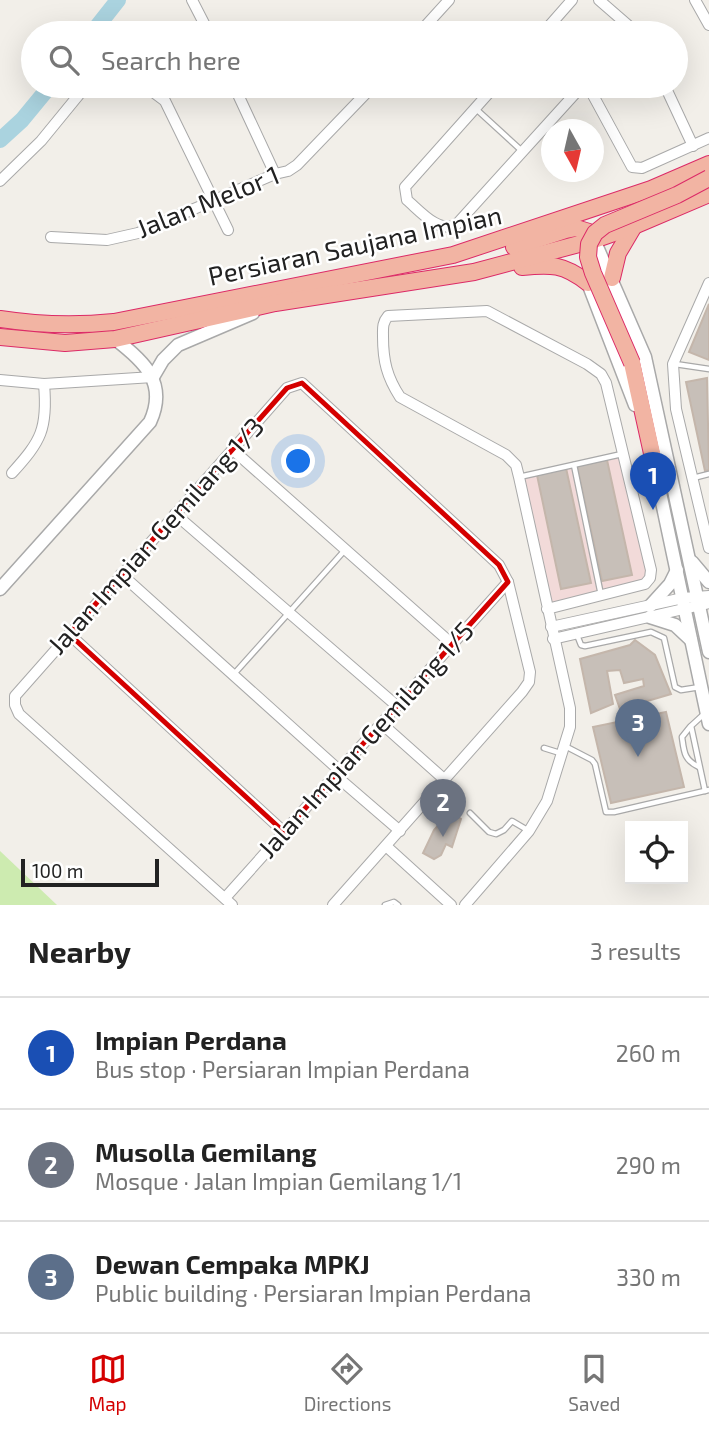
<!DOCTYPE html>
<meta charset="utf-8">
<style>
body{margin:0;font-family:"Exo 2",sans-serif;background:#f6f6f6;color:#222}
.controls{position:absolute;right:21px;bottom:21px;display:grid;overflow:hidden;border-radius:0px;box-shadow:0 7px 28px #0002}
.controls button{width:63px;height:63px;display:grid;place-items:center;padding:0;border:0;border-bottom:2px solid #e0e0e0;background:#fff;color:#222;font:35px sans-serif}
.compass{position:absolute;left:541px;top:119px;width:63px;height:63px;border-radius:50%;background:#fff;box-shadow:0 7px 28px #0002;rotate:172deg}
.scale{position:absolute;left:21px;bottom:18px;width:138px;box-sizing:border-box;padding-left:7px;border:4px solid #222;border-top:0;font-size:19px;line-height:24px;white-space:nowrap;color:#222;-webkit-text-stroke:5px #fff;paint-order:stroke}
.you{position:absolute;left:299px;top:462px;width:24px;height:24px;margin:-18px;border:5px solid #fff;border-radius:50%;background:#1a73e8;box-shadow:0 0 0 10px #1a73e833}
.badge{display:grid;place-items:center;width:46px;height:46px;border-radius:50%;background:#d40000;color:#fff;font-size:23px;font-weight:700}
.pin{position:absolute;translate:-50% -58px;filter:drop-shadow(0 2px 4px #0008)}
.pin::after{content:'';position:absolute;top:37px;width:24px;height:21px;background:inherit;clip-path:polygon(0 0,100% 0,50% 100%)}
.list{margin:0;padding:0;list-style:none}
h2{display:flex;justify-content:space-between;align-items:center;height:91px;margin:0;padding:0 28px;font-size:30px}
h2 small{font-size:23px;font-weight:400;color:#767676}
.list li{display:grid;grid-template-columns:46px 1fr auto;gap:21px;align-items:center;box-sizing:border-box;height:112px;padding:0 28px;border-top:2px solid #e0e0e0}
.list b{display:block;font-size:26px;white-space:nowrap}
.list p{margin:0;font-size:23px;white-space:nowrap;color:#767676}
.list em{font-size:23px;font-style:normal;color:#767676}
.icon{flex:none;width:38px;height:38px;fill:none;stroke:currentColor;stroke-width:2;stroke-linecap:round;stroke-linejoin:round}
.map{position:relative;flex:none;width:709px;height:905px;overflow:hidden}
.search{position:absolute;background:#fff;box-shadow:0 7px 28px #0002;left:21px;right:21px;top:21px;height:77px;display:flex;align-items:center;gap:18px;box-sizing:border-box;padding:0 24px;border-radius:38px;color:#767676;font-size:26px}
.sheet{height:427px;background:#fff}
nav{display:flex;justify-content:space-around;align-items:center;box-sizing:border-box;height:98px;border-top:2px solid #e0e0e0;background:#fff;font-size:19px;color:#767676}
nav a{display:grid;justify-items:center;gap:4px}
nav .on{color:#d40000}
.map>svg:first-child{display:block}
.commercial{fill:#f2dad9}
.grass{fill:#cdebb0}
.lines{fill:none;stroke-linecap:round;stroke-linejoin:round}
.river{stroke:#aad3df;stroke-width:16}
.building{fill:#c7bfb8;stroke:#c4b6ab;stroke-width:2}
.service-casing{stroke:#a9a9a9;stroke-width:7}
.minor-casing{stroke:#a9a9a9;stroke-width:12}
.tertiary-casing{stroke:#a9a9a9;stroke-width:15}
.trunk-casing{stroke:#dc2a67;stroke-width:18}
.service{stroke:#fff;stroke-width:4.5}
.minor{stroke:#fff;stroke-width:10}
.tertiary{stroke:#fff;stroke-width:12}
.trunk{stroke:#f2b4a3;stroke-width:16}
.trunk-bridge-casing{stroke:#dc2a67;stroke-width:18;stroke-linecap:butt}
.trunk-bridge{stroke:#f2b4a3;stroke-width:16}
.marked{fill:none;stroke:#d40000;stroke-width:5;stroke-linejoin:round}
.labels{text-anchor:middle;stroke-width:5;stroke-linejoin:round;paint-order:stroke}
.street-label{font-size:26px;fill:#222;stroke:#fff}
</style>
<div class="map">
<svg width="709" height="905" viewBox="0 0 709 905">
<rect width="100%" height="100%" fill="#f2efe9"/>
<polygon class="commercial" points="620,457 647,570 645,577 641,582 550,604 522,478"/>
<polygon class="grass" points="0,851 57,905 0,905"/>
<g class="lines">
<g class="river">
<polyline points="92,33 118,0"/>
<polyline points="0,140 22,120 50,86"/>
</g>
</g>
<g class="building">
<polygon points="709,304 709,360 689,352"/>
<polygon points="707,378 709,470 705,471 686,382"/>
<polygon points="607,460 632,575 602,581 577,466"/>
<polygon points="566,468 591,583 561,589 537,475"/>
<polygon points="635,640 655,655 671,694 620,709 615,695 644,686 643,679 624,683 620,670 607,671 613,704 591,713 580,659 630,645"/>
<polygon points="666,712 684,787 611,803 593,727"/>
<polygon points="450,812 461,819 452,847 446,844 441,855 434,859 423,853 434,830"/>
</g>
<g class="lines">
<g class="service-casing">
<g id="service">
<polyline points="475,108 522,151"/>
<polyline points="675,364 709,369"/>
<polyline points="574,465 601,595"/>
<polyline points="519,477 622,454"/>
<polyline points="693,478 709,474"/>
<polyline points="577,635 581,645 585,646 651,632 664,638 675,687 681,690 700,687"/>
<polyline points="234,674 345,550"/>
<polyline points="703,715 691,726 705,791"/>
<path d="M690 727 682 737C684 752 684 760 699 767"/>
<polyline points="565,746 592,760 595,764 606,812 614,812 709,790"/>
<polyline points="544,748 560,753"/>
<polyline points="470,813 489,832 496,834 504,830 512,821 529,831"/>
<polyline points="385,905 394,902 398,905"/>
</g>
</g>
<g class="minor-casing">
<g id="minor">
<polyline points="192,0 209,33"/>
<polyline points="599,0 637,33"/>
<polyline points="695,0 709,25"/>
<polyline points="419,33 449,0"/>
<polyline points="543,33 572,0"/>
<polyline points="145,86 165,101 228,230"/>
<polyline points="234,86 275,174"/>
<path d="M495 86 405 187 407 200C420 211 438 233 456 225L582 86"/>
<polyline points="588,86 632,167 642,168 709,138"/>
<polyline points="665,86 693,146"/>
<polyline points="0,181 41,141 86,86"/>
<polyline points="51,237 107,240 138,233 275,174 288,171 297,165 373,86"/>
<polyline points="709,283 673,364 676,409 709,548"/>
<polyline points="0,380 44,384 153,377"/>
<polyline points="233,450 452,644"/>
<path d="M12 473C41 441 48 429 44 384"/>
<polyline points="175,514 397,706"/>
<polyline points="121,574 339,770"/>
<polyline points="551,627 683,598 709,596"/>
<polyline points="69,634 284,832"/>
<polyline points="553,639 709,603"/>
<polyline points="381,723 445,780"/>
<polyline points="335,775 400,831"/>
<polyline points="386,846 451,905"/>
<polyline points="225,898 508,582"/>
<polyline points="232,905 19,714 15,705 15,696 287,388 302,383 499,565 508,582 530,672 529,682 522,692 333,905"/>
<path d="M465 905 529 831 547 801 570 727V708L519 477 516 465 506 455 400 397C387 377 383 361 383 337 383 329 382 323 388 316L487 311 587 364 601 374 606 383 651 570 650 578 645 584 547 609"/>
</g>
</g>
<g class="tertiary-casing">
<g id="tertiary">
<polyline points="594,240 645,357 709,652"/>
<polyline points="587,274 588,283 635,405"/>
<polyline points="153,377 163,360 178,345 253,313"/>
<polyline points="655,469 709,724"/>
<polyline points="692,562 709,582"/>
<path d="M0 589 150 422C168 383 144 361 115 339"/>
<polyline points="650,606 670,584 677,570"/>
<polyline points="650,617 675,625 691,640"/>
</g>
</g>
<g class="trunk-casing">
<g id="trunk">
<polyline points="514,247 566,230 576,228 589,232 594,240"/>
<path d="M522 267C551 264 564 264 588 283"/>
<polyline points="612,278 618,253 634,226"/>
<path d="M0 319C39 325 75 326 114 322L453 255 651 189 709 164"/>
<polyline points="0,337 65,343 115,339 275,303 474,272 594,240 634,226 709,194"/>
<polyline points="632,363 657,476"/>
</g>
</g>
<use href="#service" class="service"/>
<use href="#minor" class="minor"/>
<use href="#tertiary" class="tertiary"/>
<use href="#trunk" class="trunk"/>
<g class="trunk-bridge-casing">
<polyline id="trunk-bridge" points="632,363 593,273 588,257 589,244 595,233 605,225 677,195 709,178"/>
</g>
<use href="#trunk-bridge" class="trunk-bridge"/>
</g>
<path class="marked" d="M302 383 499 565 508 582 284 832 69 634 287 388Z"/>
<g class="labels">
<g class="street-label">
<text transform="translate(208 202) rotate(-22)" y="9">Jalan Melor 1</text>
<text transform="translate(355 246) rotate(-12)" y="9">Persiaran Saujana Impian</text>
<text transform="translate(156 536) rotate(-48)" y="9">Jalan Impian Gemilang 1/3</text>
<text transform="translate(366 740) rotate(-48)" y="9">Jalan Impian Gemilang 1/5</text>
</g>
</g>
</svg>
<div class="controls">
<button><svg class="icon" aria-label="locate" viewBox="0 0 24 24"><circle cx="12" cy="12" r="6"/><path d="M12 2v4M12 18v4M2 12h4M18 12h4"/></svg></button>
</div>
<svg class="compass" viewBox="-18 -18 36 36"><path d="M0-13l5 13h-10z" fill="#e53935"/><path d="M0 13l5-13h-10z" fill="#767676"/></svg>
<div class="scale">100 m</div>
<div class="you"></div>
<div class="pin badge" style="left:653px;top:510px;background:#1a4fb4">1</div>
<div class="pin badge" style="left:443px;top:837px;background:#6b7280">2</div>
<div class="pin badge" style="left:638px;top:757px;background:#5c6f8a">3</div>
<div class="search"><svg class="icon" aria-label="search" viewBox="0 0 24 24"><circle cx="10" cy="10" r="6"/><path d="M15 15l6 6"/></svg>Search here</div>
</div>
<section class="sheet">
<h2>Nearby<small>3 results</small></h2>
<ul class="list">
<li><span class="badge" style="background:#1a4fb4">1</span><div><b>Impian Perdana</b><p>Bus stop · Persiaran Impian Perdana</p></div><em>260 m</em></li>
<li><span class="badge" style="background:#6b7280">2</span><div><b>Musolla Gemilang</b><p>Mosque · Jalan Impian Gemilang 1/1</p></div><em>290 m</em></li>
<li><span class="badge" style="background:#5c6f8a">3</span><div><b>Dewan Cempaka MPKJ</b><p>Public building · Persiaran Impian Perdana</p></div><em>330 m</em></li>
</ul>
</section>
<nav>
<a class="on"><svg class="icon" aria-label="map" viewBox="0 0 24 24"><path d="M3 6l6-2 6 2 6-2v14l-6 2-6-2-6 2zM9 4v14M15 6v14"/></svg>Map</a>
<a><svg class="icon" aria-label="directions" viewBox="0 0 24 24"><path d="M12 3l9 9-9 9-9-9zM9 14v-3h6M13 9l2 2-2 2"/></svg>Directions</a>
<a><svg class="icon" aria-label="saved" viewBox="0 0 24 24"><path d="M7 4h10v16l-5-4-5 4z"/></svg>Saved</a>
</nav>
